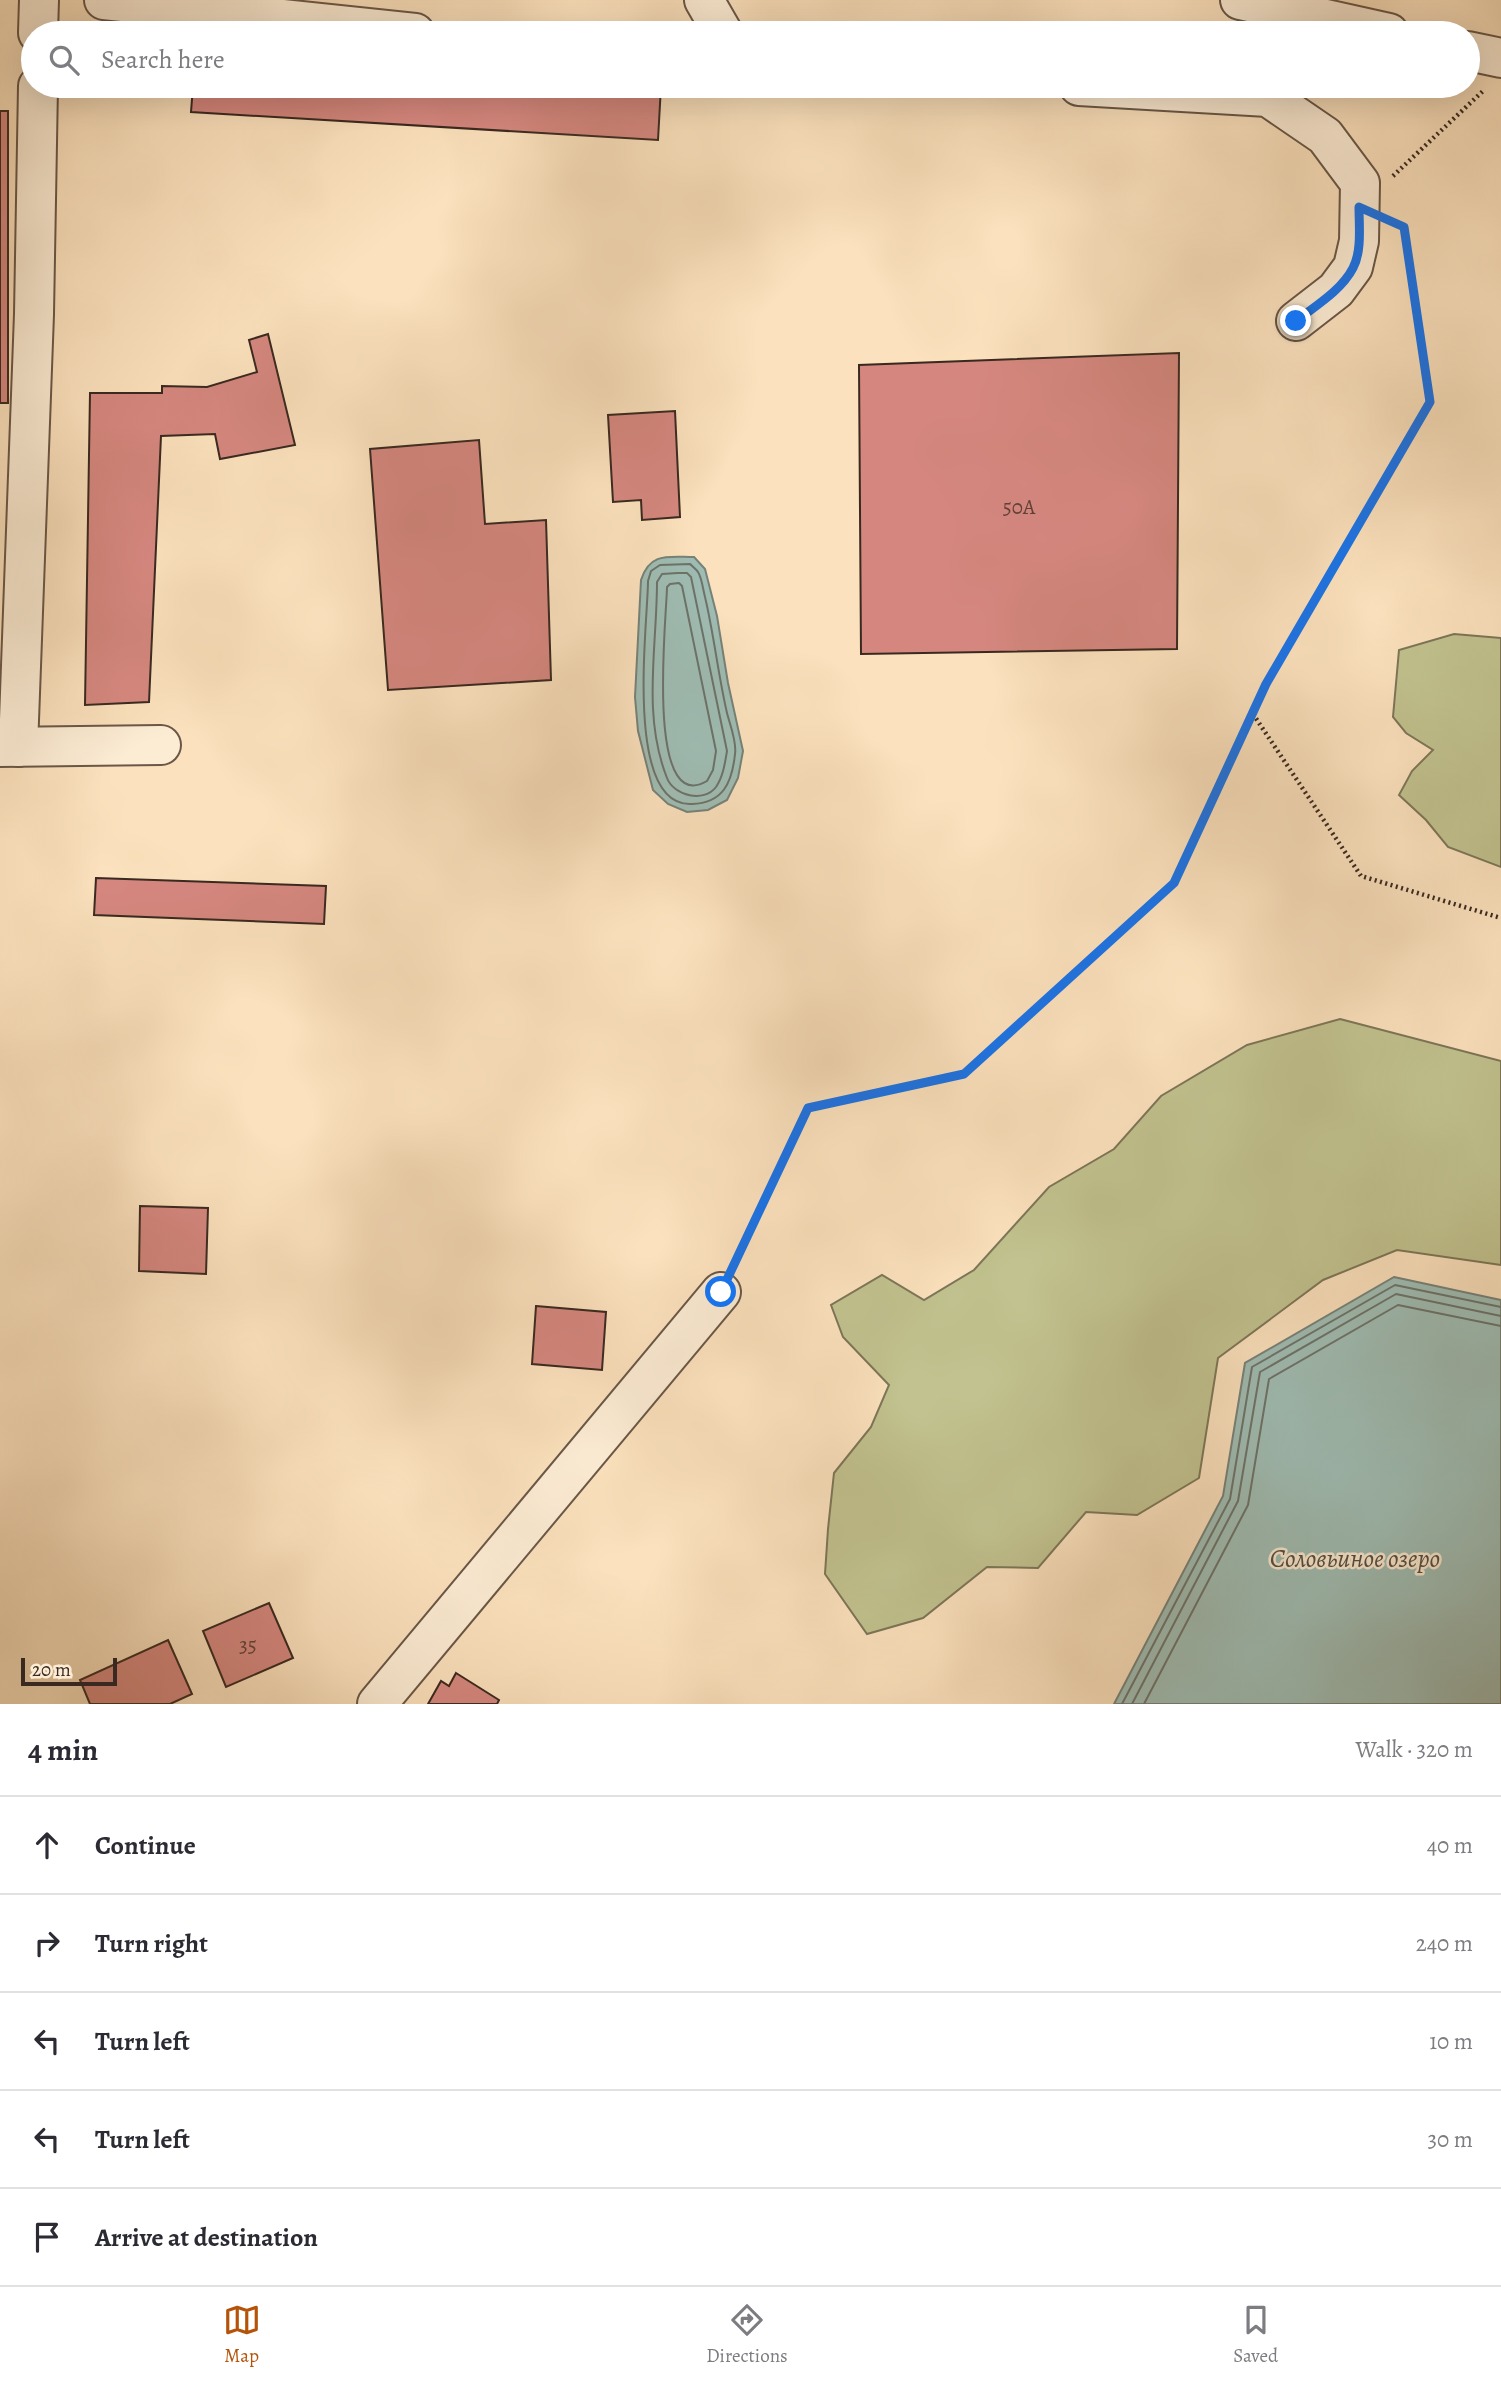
<!DOCTYPE html>
<meta charset="utf-8">
<style>
body{margin:0;font-family:Alegreya,serif;background:#f7f7f7;color:#2b2b33}
.scale{position:absolute;left:21px;bottom:18px;width:96px;box-sizing:border-box;padding-left:7px;border:4px solid #392920;border-top:0;font-size:19px;line-height:24px;white-space:nowrap;color:#392920;-webkit-text-stroke:5px #fcecd4;paint-order:stroke}
.stop{position:absolute;width:21px;height:21px;margin:-16px;border:5px solid #1a73e8;border-radius:50%;background:#fff}
.stop.end{background:#1a73e8;border-color:#fff;box-shadow:0 2px 7px #0008}
.list{margin:0;padding:0;list-style:none}
h2{display:flex;justify-content:space-between;align-items:center;height:91px;margin:0;padding:0 28px;font-size:30px}
h2 small{font-size:23px;font-weight:400;color:#7c7c81}
.list li{display:grid;grid-template-columns:46px 1fr auto;gap:21px;align-items:center;box-sizing:border-box;height:98px;padding:0 28px;border-top:2px solid #e1e1e2}
.list b{display:block;font-size:26px;white-space:nowrap}
.list em{font-size:23px;font-style:normal;color:#7c7c81}
.icon{flex:none;width:38px;height:38px;fill:none;stroke:currentColor;stroke-width:2;stroke-linecap:round;stroke-linejoin:round}
.map{position:relative;flex:none;width:1501px;height:1704px;overflow:hidden}
.search{position:absolute;background:#fff;box-shadow:0 7px 28px #0002;left:21px;right:21px;top:21px;height:77px;display:flex;align-items:center;gap:18px;box-sizing:border-box;padding:0 24px;border-radius:38px;color:#7c7c81;font-size:26px}
.sheet{height:581px;background:#fff}
nav{display:flex;justify-content:space-around;align-items:center;box-sizing:border-box;height:98px;border-top:2px solid #e1e1e2;background:#fff;font-size:19px;color:#7c7c81}
nav a{display:grid;justify-items:center;gap:4px}
nav .on{color:#b45309}
.map>svg:first-child{display:block}
.green{fill:#c1c28f;stroke:#7d7658;stroke-width:2}
.water{fill:#9fbdb4;stroke:#768279;stroke-width:2}
.lines{fill:none;stroke-linecap:round;stroke-linejoin:round}
.shore{stroke:#6c736a;stroke-width:2}
.building{fill:#d5877f;stroke:#392920;stroke-width:2}
.minor-casing{stroke:#6a5747;stroke-width:42}
.path{stroke:#392920;stroke-width:4.5;stroke-dasharray:2 3.5;stroke-linecap:butt}
.minor{stroke:#fcecd4;stroke-width:38}
.route{stroke:#1a73e8;stroke-width:9}
.labels{text-anchor:middle;stroke-width:5;stroke-linejoin:round;paint-order:stroke}
.number-label{font-size:21px;fill:#604038}
.water-label{font-size:26px;font-style:italic;fill:#524e45;stroke:#fcecd4}
</style>
<div class="map">
<svg width="1501" height="1704" viewBox="0 0 1501 1704">
<rect width="100%" height="100%" fill="#fbe1bd"/>
<filter id="stains"><feTurbulence type="fractalNoise" baseFrequency=".00286" numOctaves="4"/><feColorMatrix values="0 0 0 0 .2 0 0 0 0 .09 0 0 0 0 .02 0 0 0 .5 -.17"/></filter>
<radialGradient id="worn" r=".72"><stop offset=".6" stop-color="#630" stop-opacity="0"/><stop offset="1" stop-color="#630" stop-opacity=".3"/></radialGradient>
<g class="green">
<polygon points="1454,634 1501,638 1501,867 1448,847 1426,820 1399,795 1412,771 1433,750 1406,733 1393,717 1399,650"/>
<polygon points="1340,1019 1501,1061 1501,1265 1397,1250 1323,1280 1218,1358 1199,1478 1137,1515 1086,1512 1038,1568 987,1567 923,1618 867,1634 825,1574 828,1529 834,1473 871,1427 889,1385 843,1337 831,1305 882,1275 924,1300 974,1270 1049,1187 1114,1149 1161,1096 1247,1045"/>
</g>
<g class="water">
<path d="M694 557 705 569 717 616 728 683 743 751 738 778 727 800 708 810 687 812 668 804 653 790 638 731 635 697 641 580C650 552 668 557 694 557Z"/>
<polygon points="1394,1277 1501,1300 1501,1704 1114,1704 1223,1496 1245,1363"/>
</g>
<g class="lines">
<g class="shore">
<path d="M660 565 690 564C692 566 697 570 698 572 702 578 703 590 705 597 714 635 718 674 727 713 730 725 737 742 735 754 732 783 723 803 692 804 623 808 648 622 648 581L651 571Z"/>
<path d="M678 573H687L691 577 727 751C725 763 723 777 716 787 704 803 674 796 667 778 642 715 657 648 657 582L662 574Z"/>
<path d="M679 583 682 586 716 751 713 770 707 781C644 818 667 612 667 587L670 584Z"/>
<polyline points="1122,1704 1230,1499 1252,1367 1395,1285 1501,1307"/>
<polyline points="1132,1704 1238,1501 1260,1372 1396,1294 1501,1316"/>
<polyline points="1144,1704 1248,1505 1269,1379 1398,1305 1501,1326"/>
</g>
</g>
<g class="building">
<polygon points="193,86 661,86 658,140 191,112"/>
<rect x="0" y="111" width="8" height="292"/>
<polygon points="268,334 295,445 220,459 215,434 161,436 149,702 85,705 90,393 162,393 162,386 207,387 257,372 249,340"/>
<polygon points="1179,353 1177,649 861,654 859,365"/>
<polygon points="675,411 680,517 642,520 641,500 613,502 608,415"/>
<polygon points="479,440 485,524 546,520 551,680 388,690 370,449"/>
<polygon points="96,878 326,886 324,924 94,915"/>
<polygon points="140,1206 208,1208 206,1274 139,1271"/>
<polygon points="536,1306 606,1312 602,1370 532,1364"/>
<polygon points="269,1603 293,1658 226,1687 203,1631"/>
<polygon points="168,1640 192,1694 170,1704 90,1704 80,1680"/>
<polygon points="456,1673 499,1700 497,1704 428,1704 441,1681 449,1686"/>
</g>
<g class="lines">
<g class="minor-casing">
<g id="minor">
<polyline points="104,0 415,33"/>
<polyline points="704,0 723,33"/>
<polyline points="1240,0 1389,33"/>
<polyline points="38,33 39,0"/>
<polyline points="1468,51 1501,58"/>
<polyline points="1079,86 1268,97 1325,136 1360,183 1359,241 1353,267 1336,290 1296,321"/>
<polyline points="0,747 161,745"/>
<polyline points="18,747 34,314 38,86"/>
<polyline points="377,1704 721,1292"/>
</g>
</g>
<g class="path">
<polyline points="1393,176 1483,91"/>
<polyline points="1253,714 1361,876 1501,918"/>
<polyline points="735,1263 808,1108 964,1074 1174,883 1266,684 1430,402 1404,227 1393,222"/>
</g>
<use href="#minor" class="minor"/>
</g>
<g class="lines">
<path class="route" d="M721 1292 808 1108 964 1074 1174 883 1266 684 1430 402 1404 227 1359 207C1359 226 1362 251 1353 268 1341 291 1315 306 1296 321"/>
</g>
<g class="labels">
<g class="number-label">
<text x="1019" y="514">50А</text>
<text x="248" y="1652">35</text>
</g>
<g class="water-label">
<text x="1355" y="1567">Соловьиное озеро</text>
</g>
</g>
<rect width="100%" height="100%" filter="url(#stains)"/>
<rect width="100%" height="100%" fill="url(#worn)"/>
</svg>
<div class="scale">20 m</div>
<div class="stop" style="left:721px;top:1292px"></div>
<div class="stop end" style="left:1296px;top:321px"></div>
<div class="search"><svg class="icon" aria-label="search" viewBox="0 0 24 24"><circle cx="10" cy="10" r="6"/><path d="M15 15l6 6"/></svg>Search here</div>
</div>
<section class="sheet">
<h2>4 min<small>Walk · 320 m</small></h2>
<ul class="list">
<li><svg class="icon" aria-label="ahead" viewBox="0 0 24 24"><path d="M12 20V5M6 11l6-6 6 6"/></svg><div><b>Continue</b></div><em>40 m</em></li>
<li><svg class="icon" aria-label="right" viewBox="0 0 24 24"><path d="M7 20v-9h11M14 6l5 5-5 5"/></svg><div><b>Turn right</b></div><em>240 m</em></li>
<li><svg class="icon" aria-label="left" viewBox="0 0 24 24"><path d="M17 20v-9H6M10 6l-5 5 5 5"/></svg><div><b>Turn left</b></div><em>10 m</em></li>
<li><svg class="icon" aria-label="left" viewBox="0 0 24 24"><path d="M17 20v-9H6M10 6l-5 5 5 5"/></svg><div><b>Turn left</b></div><em>30 m</em></li>
<li><svg class="icon" aria-label="arrive" viewBox="0 0 24 24"><path d="M6 21V4h12l-3 4 3 4H6"/></svg><div><b>Arrive at destination</b></div></li>
</ul>
</section>
<nav>
<a class="on"><svg class="icon" aria-label="map" viewBox="0 0 24 24"><path d="M3 6l6-2 6 2 6-2v14l-6 2-6-2-6 2zM9 4v14M15 6v14"/></svg>Map</a>
<a><svg class="icon" aria-label="directions" viewBox="0 0 24 24"><path d="M12 3l9 9-9 9-9-9zM9 14v-3h6M13 9l2 2-2 2"/></svg>Directions</a>
<a><svg class="icon" aria-label="saved" viewBox="0 0 24 24"><path d="M7 4h10v16l-5-4-5 4z"/></svg>Saved</a>
</nav>
